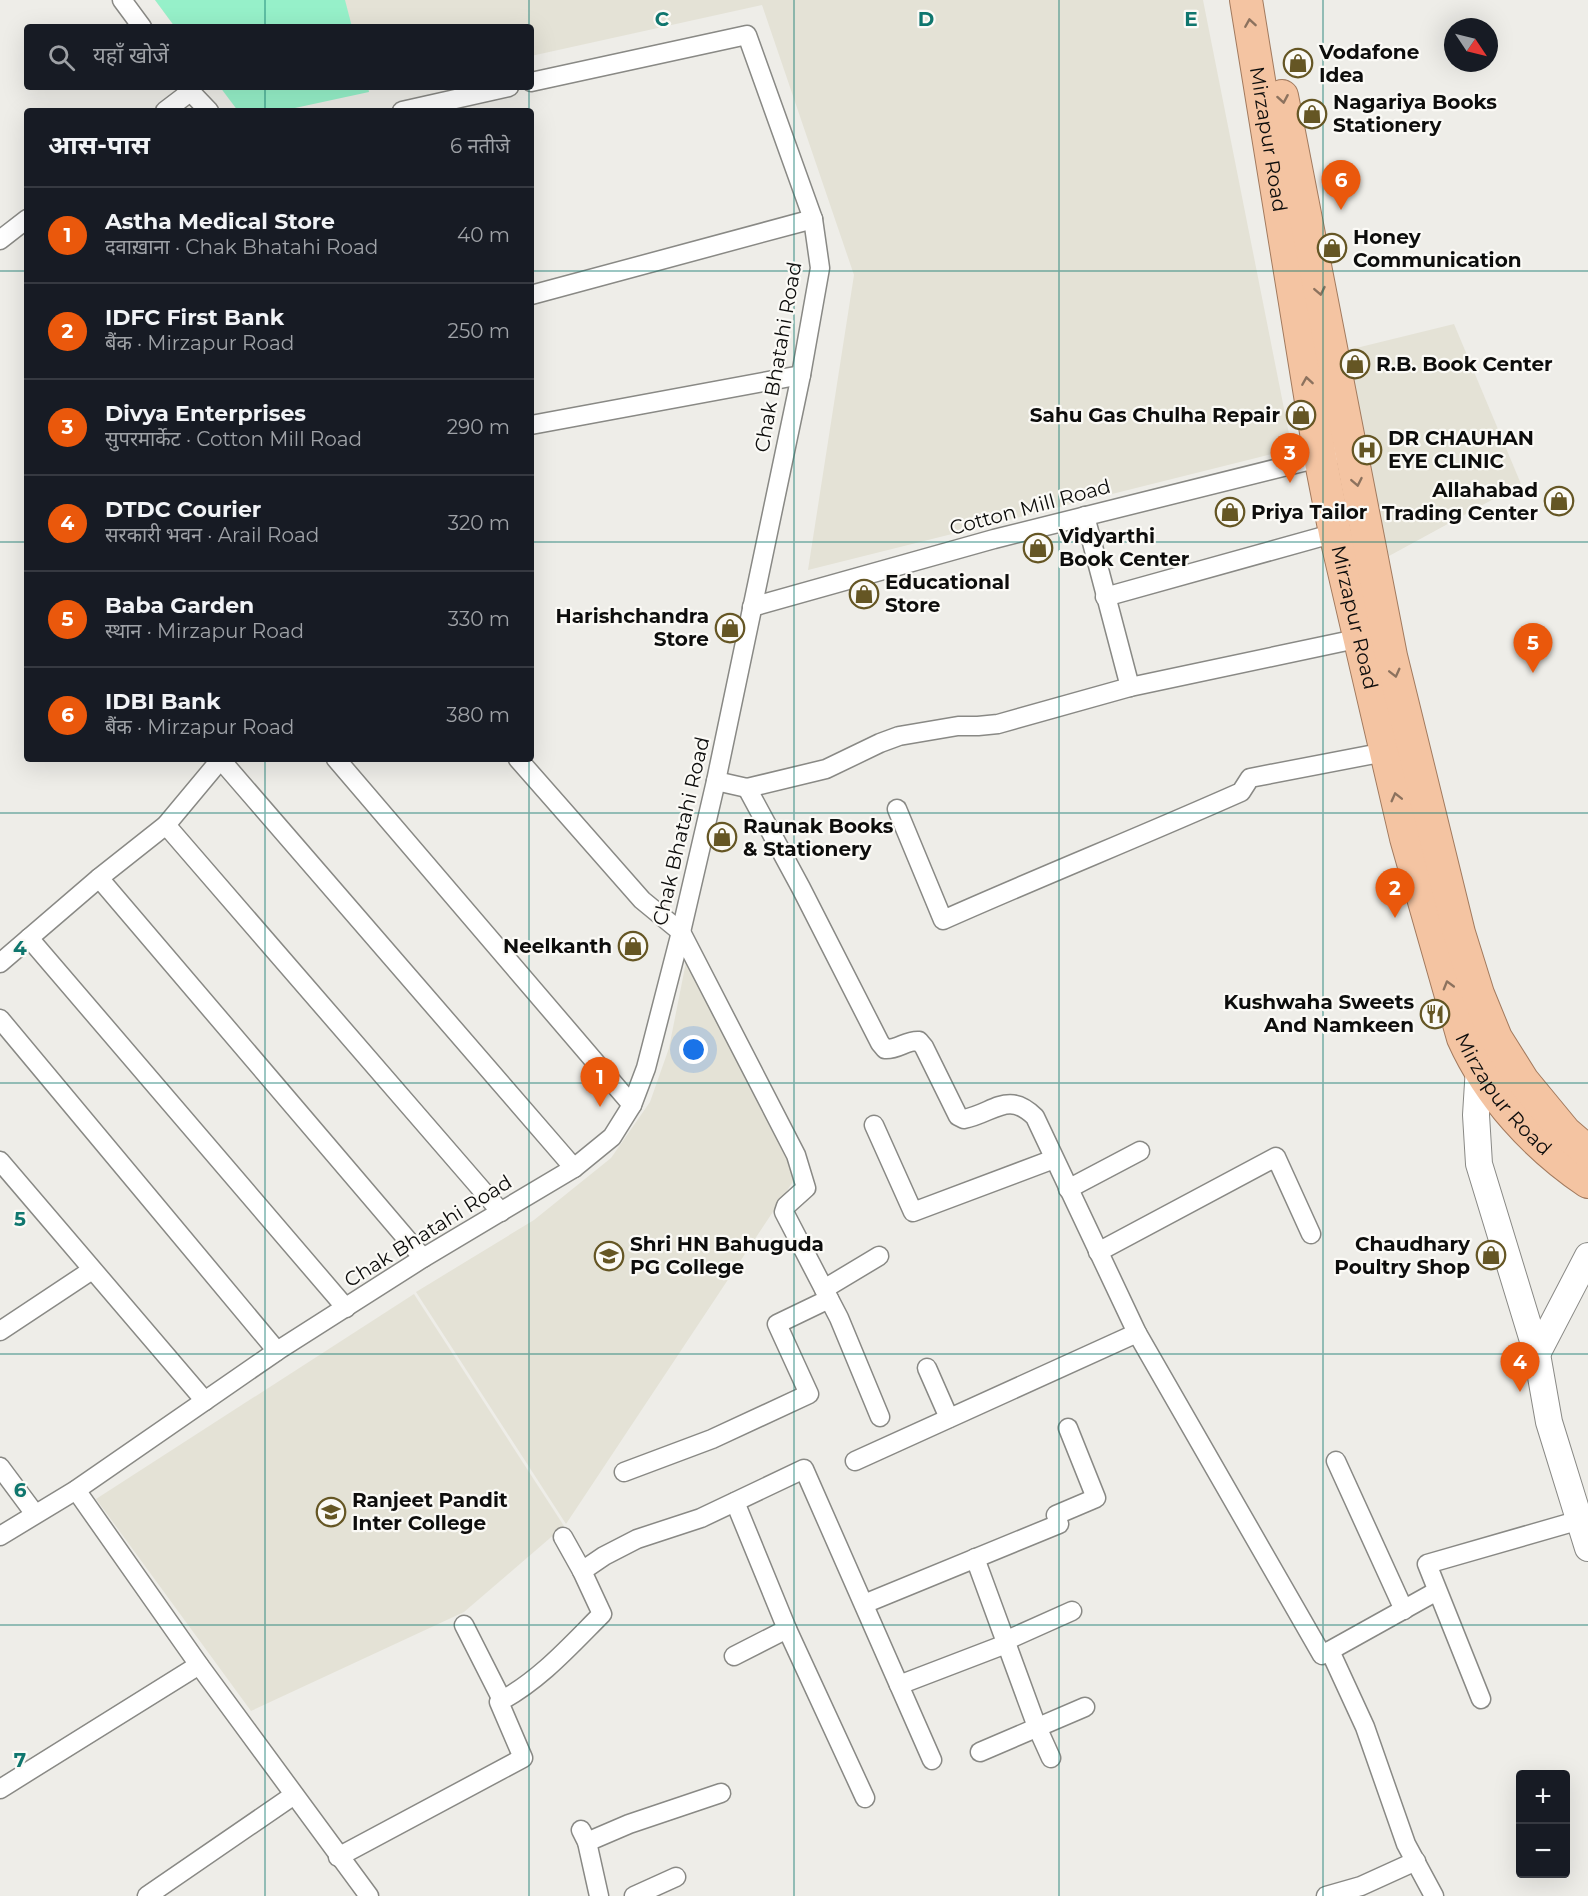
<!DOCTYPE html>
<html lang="hi">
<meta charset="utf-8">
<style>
body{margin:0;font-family:Montserrat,"Noto Sans Devanagari",sans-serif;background:#20242c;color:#f1f3f6}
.controls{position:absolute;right:18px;bottom:18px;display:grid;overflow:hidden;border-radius:6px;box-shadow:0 6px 24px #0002}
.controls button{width:54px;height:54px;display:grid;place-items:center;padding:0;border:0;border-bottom:2px solid #363941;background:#171b24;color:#f1f3f6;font:30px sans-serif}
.compass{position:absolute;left:1444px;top:18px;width:54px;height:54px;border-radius:50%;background:#171b24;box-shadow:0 6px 24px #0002;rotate:125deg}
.you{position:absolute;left:694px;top:1050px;width:21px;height:21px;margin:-15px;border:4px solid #fff;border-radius:50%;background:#1a73e8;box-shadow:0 0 0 9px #1a73e833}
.badge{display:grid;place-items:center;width:39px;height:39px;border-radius:50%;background:#ea580c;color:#fff;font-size:20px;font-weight:700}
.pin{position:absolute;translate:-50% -50px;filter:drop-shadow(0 2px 3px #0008)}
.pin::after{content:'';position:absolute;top:32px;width:21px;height:18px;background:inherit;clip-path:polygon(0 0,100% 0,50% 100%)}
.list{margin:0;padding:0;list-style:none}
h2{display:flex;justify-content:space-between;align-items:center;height:78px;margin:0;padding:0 24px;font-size:26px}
h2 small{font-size:20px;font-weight:400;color:#9ea1a6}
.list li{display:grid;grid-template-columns:39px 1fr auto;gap:18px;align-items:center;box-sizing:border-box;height:96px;padding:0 24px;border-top:2px solid #363941}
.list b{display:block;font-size:22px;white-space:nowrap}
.list p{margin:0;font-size:20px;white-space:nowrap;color:#9ea1a6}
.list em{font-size:20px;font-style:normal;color:#9ea1a6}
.icon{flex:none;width:33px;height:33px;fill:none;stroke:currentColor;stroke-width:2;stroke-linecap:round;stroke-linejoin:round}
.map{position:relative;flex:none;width:1588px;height:1896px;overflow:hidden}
.search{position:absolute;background:#171b24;box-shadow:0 6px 24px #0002;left:24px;top:24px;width:510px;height:66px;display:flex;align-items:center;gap:15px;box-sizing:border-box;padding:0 21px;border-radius:6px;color:#9ea1a6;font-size:22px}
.panel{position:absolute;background:#171b24;box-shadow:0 6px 24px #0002;left:24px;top:108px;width:510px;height:654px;border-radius:6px}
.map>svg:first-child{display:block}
.built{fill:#e4e2d6}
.green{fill:#96f0c9}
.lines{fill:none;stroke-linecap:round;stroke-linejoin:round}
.minor-casing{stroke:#898985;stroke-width:21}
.secondary-casing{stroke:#898985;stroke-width:28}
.trunk-casing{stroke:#a27a5e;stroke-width:34}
.minor{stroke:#fff;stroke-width:18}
.secondary{stroke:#fff;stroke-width:26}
.trunk{stroke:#f4c4a2;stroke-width:32}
.oneway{stroke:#8c725e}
.grid{fill:none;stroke:#0f766e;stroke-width:1.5;stroke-opacity:0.55}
.labels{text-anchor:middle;stroke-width:4.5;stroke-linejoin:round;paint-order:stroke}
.poi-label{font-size:20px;font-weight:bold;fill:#0d0d0c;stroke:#fbfaf6;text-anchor:start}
.street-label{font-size:20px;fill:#0d0d0c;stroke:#fbfaf6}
.grid-label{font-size:20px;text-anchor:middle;font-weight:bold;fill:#0f766e;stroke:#fbfaf6;stroke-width:4.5;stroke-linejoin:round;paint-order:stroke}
</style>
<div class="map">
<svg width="1588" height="1896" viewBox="0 0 1588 1896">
<rect width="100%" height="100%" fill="#eeede8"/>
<g class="built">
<polygon points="155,0 1203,0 1292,449 808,570 854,275 762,5 531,56 531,27 175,27"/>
<polygon points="1454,324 1521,484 1389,556 1344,351"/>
<polygon points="686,962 796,1177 566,1524 416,1292 534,1220 611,1158 650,1102 669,1048"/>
<polygon points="414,1294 564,1526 464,1612 251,1711 96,1499"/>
</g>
<g class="green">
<polygon points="155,0 345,0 352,27 175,27"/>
<polygon points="220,87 368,87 369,92 281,111 238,111"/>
</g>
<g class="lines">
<g class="minor-casing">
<g id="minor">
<polyline points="122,0 142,27"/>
<polyline points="186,87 209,111"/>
<polyline points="165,111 190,92"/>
<polyline points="402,111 509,87"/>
<polyline points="0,240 27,219"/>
<polyline points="531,295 813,219"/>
<polyline points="531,425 801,375"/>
<polyline points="1085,516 1130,687"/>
<polyline points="1105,597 1335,533"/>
<polyline points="752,607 994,539 1351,450"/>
<polyline points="336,759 632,1105"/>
<polyline points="518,759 642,900 681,932 796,1155 806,1188 786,1206 784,1212 839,1318 880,1417"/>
<polyline points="221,760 574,1168"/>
<polyline points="716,781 747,788 826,769 880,743 899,736 958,726 978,726 998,724 1130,687 1361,638"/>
<path d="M747 788 801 888 880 1043 885 1049C898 1050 906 1040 919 1041L924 1047 958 1116 964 1119C994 1113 1008 1090 1035 1117L1137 1333 1322 1655 1437 1591"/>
<path d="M897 809 943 920C1042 876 1142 836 1241 792L1250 778 1385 752"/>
<polyline points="166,825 501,1212"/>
<polyline points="99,878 423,1258"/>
<polyline points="29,938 346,1308"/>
<polyline points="0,963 99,878 166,825 221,759"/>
<polyline points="0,1019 277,1351"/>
<polyline points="874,1125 913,1212 1054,1159"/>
<polyline points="0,1161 205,1401"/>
<polyline points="1068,1189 1140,1151"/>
<polyline points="1098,1252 1276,1157 1311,1234"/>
<polyline points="824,1289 879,1256"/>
<polyline points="0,1331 92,1270"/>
<polyline points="927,1368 949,1418"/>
<polyline points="855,1461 1137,1333"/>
<polyline points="1336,1461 1404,1610"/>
<polyline points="0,1467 35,1514"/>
<polyline points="624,1472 712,1439 809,1394 777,1324 829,1299"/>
<polyline points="76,1490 199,1665 369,1896"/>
<polyline points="0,1536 76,1490 277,1351 423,1258 574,1168 612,1137 632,1105 646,1068 681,932 716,781 801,375 820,268 813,219 747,35 531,82"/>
<polyline points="563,1537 582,1571"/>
<polyline points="975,1558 1037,1727 1051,1758"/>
<polyline points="864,1604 1059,1524 1056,1515 1096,1498 1068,1428"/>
<polyline points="464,1625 502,1700"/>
<polyline points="787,1629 865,1798"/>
<polyline points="1005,1641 1072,1611"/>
<polyline points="1330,1651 1365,1727 1406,1844 1434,1896"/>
<polyline points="734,1656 787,1629 735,1502"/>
<polyline points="899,1685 1006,1644"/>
<polyline points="1481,1699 1427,1564 1580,1520"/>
<polyline points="980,1752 1085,1707"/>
<polyline points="0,1789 199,1665"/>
<polyline points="581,1830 587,1842 599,1896"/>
<polyline points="587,1842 629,1824 721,1793"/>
<path d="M338 1857 523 1758 499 1702C540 1680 569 1647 602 1614L582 1571 604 1556 637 1539 701 1518 804 1469 932 1760"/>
<polyline points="147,1896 294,1795"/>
<polyline points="634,1896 676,1877"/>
<polyline points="1326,1896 1361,1886 1416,1861"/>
</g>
</g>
<g class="secondary-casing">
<g id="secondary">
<polyline points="1479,1067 1476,1115 1479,1164 1537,1354 1549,1422 1588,1548"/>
<polyline points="1537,1354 1588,1256"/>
</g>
</g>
<g class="trunk-casing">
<g id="trunk">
<path id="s1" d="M1246 0 1320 457 1335 533 1406 838 1463 1038C1489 1096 1535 1146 1588 1182"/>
<polyline points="1282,96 1391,656 1459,933 1478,994 1496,1038 1523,1081 1565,1132 1588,1152"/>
</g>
</g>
<use href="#minor" class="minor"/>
<use href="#secondary" class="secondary"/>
<use href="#trunk" class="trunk"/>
</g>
<defs><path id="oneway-chevron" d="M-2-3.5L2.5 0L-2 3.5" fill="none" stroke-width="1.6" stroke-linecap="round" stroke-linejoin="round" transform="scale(1.5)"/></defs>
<g class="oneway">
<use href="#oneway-chevron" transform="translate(1250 23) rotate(-99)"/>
<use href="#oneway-chevron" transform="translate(1283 99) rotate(80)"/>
<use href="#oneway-chevron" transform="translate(1320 291) rotate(79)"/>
<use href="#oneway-chevron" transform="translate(1307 381) rotate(-99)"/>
<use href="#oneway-chevron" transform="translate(1357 482) rotate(79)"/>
<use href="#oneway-chevron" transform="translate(1395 673) rotate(76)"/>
<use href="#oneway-chevron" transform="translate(1396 797) rotate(-104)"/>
<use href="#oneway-chevron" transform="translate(1448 985) rotate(-106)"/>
</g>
<path class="grid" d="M265 0V27M529 0V27M794 0V1896M1059 0V1896M1323 0V1896M265 87V111M529 87V111M0 271H27M531 271H1588M0 542H27M531 542H1588M265 759V1896M529 759V1896M0 813H1588M0 1083H1588M0 1354H1588M0 1625H1588"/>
<defs>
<g id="shop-ring" transform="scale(1.5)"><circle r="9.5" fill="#fbfaf6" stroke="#655624" stroke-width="1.5"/><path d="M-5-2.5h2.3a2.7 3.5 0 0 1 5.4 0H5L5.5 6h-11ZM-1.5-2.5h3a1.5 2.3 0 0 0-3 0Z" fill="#655624"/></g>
<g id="hospital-ring" transform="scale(1.5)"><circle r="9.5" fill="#fbfaf6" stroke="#655624" stroke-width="1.5"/><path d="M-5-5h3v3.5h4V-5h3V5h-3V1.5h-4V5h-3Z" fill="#655624"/></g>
<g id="restaurant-ring" transform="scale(1.5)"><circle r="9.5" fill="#fbfaf6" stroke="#655624" stroke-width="1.5"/><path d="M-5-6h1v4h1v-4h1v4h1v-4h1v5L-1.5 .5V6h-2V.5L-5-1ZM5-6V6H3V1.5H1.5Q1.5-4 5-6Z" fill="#655624"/></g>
<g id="university-ring" transform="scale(1.5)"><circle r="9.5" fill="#fbfaf6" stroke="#655624" stroke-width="1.5"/><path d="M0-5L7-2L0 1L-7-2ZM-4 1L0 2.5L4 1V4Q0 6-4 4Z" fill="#655624"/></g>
<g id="school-ring" transform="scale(1.5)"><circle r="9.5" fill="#fbfaf6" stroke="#655624" stroke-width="1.5"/><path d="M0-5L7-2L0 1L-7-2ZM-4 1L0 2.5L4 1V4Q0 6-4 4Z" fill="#655624"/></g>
</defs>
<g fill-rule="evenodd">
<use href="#shop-ring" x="1298" y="63"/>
<use href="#shop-ring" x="1312" y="114"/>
<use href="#shop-ring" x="1332" y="248"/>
<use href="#shop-ring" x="1355" y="364"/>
<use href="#shop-ring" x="1301" y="415"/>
<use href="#hospital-ring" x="1367" y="450"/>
<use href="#shop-ring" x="1559" y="501"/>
<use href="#shop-ring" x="1230" y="512"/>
<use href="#shop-ring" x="1038" y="548"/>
<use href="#shop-ring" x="864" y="594"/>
<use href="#shop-ring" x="730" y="628"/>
<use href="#shop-ring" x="722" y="837"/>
<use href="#shop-ring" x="633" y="946"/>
<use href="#restaurant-ring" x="1435" y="1014"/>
<use href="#shop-ring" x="1491" y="1255"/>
<use href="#university-ring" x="609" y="1256"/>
<use href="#school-ring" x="331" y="1512"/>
</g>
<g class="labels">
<g class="poi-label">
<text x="1319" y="59">Vodafone<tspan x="1319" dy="23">Idea</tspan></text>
<text x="1333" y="109">Nagariya Books<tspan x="1333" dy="23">Stationery</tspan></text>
<text x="1353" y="244">Honey<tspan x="1353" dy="23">Communication</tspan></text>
<text x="1376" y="371">R.B. Book Center</text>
<text x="1280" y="422" text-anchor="end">Sahu Gas Chulha Repair</text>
<text x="1388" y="445">DR CHAUHAN<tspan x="1388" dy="23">EYE CLINIC</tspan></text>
<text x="1538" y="497" text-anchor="end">Allahabad<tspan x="1538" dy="23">Trading Center</tspan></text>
<text x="1251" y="519">Priya Tailor</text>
<text x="1059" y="543">Vidyarthi<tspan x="1059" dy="23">Book Center</tspan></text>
<text x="885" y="589">Educational<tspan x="885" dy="23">Store</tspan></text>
<text x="709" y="623" text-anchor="end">Harishchandra<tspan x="709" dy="23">Store</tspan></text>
<text x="743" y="833">Raunak Books<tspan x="743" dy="23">&amp; Stationery</tspan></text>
<text x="612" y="953" text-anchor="end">Neelkanth</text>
<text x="1414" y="1009" text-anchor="end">Kushwaha Sweets<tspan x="1414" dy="23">And Namkeen</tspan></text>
<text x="630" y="1251">Shri HN Bahuguda<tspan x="630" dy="23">PG College</tspan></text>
<text x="1470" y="1251" text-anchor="end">Chaudhary<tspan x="1470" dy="23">Poultry Shop</tspan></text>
<text x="352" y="1507">Ranjeet Pandit<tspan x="352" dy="23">Inter College</tspan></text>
</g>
<g class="street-label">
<text dy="7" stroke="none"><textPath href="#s1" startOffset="141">Mirzapur Road</textPath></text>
<text transform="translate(778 357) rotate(-80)" y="7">Chak Bhatahi Road</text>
<text transform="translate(1030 507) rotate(-15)" y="7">Cotton Mill Road</text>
<text dy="7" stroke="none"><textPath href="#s1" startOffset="627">Mirzapur Road</textPath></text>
<text transform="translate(681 831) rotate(-77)" y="7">Chak Bhatahi Road</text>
<text dy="7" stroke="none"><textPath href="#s1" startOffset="1131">Mirzapur Road</textPath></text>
<text transform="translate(428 1231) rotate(-32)" y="7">Chak Bhatahi Road</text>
</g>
</g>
<g class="grid-label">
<text x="662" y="26">C</text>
<text x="926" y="26">D</text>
<text x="1191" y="26">E</text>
<text x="20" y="955">4</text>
<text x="20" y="1226">5</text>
<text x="20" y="1497">6</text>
<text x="20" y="1767">7</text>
</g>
</svg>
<div class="controls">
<button>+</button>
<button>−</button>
</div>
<svg class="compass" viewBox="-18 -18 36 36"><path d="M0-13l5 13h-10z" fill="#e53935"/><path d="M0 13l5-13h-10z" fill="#9ea1a6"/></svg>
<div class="you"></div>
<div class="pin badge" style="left:600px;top:1107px">1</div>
<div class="pin badge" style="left:1395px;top:918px">2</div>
<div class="pin badge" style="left:1290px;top:483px">3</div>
<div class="pin badge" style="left:1520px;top:1392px">4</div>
<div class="pin badge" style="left:1533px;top:673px">5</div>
<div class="pin badge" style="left:1341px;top:210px">6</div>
<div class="search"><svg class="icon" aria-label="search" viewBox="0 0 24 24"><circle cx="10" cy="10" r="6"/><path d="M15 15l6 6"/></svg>यहाँ खोजें</div>
<section class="panel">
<h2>आस-पास<small>6 नतीजे</small></h2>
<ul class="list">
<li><span class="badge">1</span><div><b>Astha Medical Store</b><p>दवाख़ाना · Chak Bhatahi Road</p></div><em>40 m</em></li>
<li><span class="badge">2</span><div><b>IDFC First Bank</b><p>बैंक · Mirzapur Road</p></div><em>250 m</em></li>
<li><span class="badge">3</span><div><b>Divya Enterprises</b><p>सुपरमार्केट · Cotton Mill Road</p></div><em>290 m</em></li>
<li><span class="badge">4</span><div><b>DTDC Courier</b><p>सरकारी भवन · Arail Road</p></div><em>320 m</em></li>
<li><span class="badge">5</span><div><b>Baba Garden</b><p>स्थान · Mirzapur Road</p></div><em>330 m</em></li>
<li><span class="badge">6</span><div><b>IDBI Bank</b><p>बैंक · Mirzapur Road</p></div><em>380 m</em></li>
</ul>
</section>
</div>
